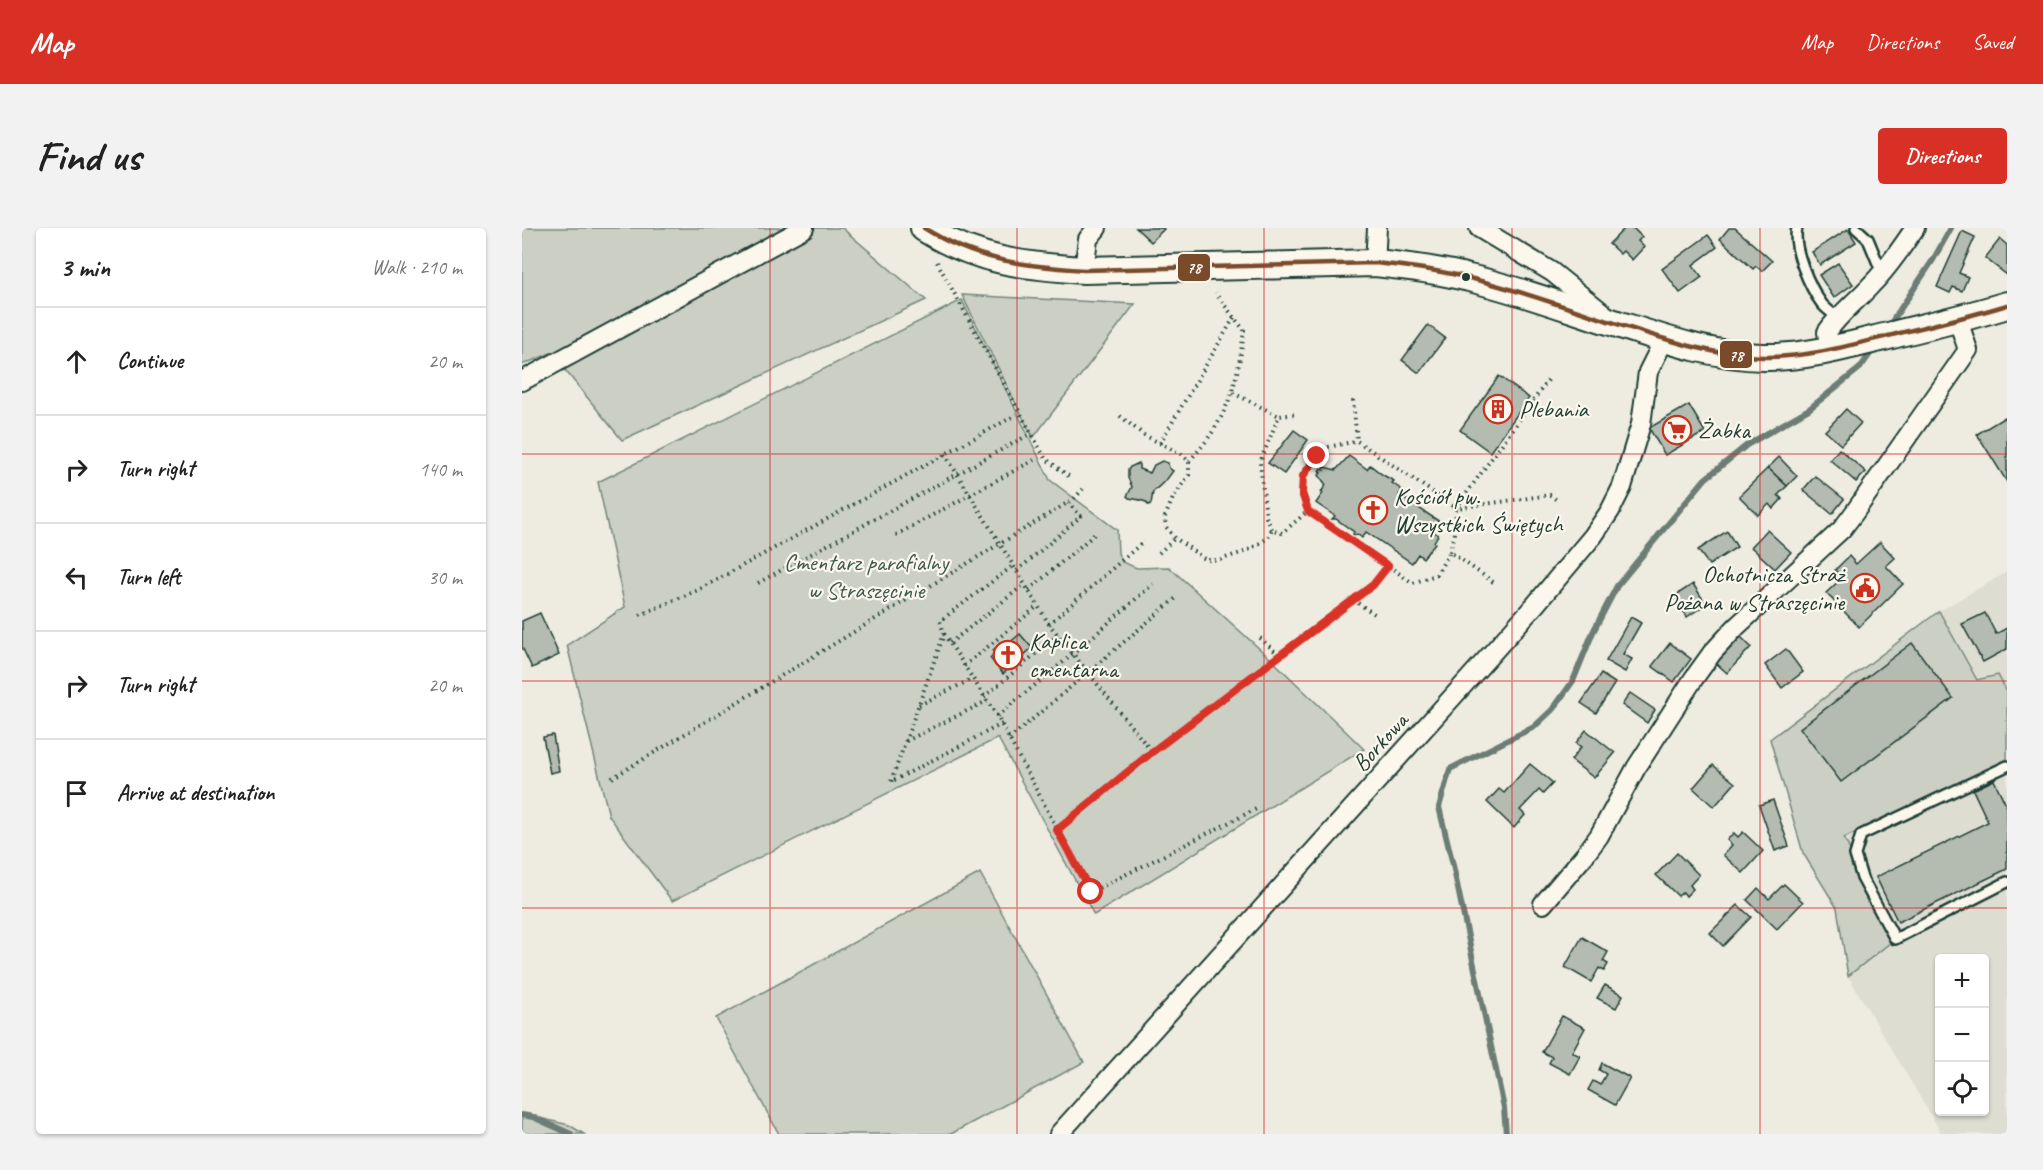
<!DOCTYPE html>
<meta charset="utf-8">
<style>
body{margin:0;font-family:Caveat,sans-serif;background:#f2f2f2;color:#222}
.controls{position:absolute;right:18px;bottom:18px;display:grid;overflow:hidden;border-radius:6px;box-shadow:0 2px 4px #0004}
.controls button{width:54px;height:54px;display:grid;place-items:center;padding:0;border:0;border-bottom:2px solid #e0e0e0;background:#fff;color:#222;font:30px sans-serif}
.stop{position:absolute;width:18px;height:18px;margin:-14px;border:4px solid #d93025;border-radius:50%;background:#fff}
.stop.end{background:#d93025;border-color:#fff;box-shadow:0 2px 6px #0008}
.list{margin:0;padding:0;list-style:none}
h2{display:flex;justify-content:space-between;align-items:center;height:78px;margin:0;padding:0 24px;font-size:26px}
h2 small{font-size:20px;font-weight:400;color:#767676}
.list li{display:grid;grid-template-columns:39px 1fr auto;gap:18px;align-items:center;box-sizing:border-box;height:108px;padding:0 24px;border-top:2px solid #e0e0e0}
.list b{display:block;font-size:22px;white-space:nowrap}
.list em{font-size:20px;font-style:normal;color:#767676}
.icon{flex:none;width:33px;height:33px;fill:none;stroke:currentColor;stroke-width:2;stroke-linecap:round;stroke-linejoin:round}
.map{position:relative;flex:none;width:1485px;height:906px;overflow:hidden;border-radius:6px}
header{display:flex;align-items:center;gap:36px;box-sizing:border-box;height:84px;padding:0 30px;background:#d93025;color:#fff}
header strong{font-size:28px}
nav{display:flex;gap:33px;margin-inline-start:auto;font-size:21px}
.intro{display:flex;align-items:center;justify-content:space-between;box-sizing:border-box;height:144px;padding:0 36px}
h1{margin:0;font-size:42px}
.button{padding:15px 27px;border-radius:6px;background:#d93025;color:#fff;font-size:21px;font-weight:700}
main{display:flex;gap:36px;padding:0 36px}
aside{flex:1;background:#fff;border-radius:6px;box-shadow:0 2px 4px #0004}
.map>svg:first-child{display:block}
.built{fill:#ddddd2;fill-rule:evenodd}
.green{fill:#cbcfc4;stroke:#75867c;stroke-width:1.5}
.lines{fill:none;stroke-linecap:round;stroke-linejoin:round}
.stream{stroke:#6c7d74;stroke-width:6}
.building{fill:#b4bbb0;stroke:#1f3d34;stroke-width:1.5}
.lane-casing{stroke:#1f3d34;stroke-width:14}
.street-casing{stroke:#1f3d34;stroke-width:22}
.secondary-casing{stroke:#1f3d34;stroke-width:30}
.path{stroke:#1f3d34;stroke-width:4;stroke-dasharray:1.5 4.5;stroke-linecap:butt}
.lane{stroke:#fbf7ec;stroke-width:9}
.street{stroke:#fbf7ec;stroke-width:18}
.secondary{stroke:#fbf7ec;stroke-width:26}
.bus-1-casing{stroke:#fbf7ec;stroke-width:9}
.bus-1{stroke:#7a4b2a;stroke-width:4.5}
.route{stroke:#d93025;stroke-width:8}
.grid{fill:none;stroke:#d62828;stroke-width:1.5;stroke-opacity:0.55}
.bus-dot{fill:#1f3d34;stroke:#fbf7ec;stroke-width:2}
.labels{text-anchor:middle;stroke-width:4.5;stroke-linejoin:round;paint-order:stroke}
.poi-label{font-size:24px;fill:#1f3d34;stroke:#fbf7ec;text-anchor:start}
.park-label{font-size:24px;fill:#415a51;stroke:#fbf7ec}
.street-label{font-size:24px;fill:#1f3d34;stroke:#fbf7ec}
.line-badge{stroke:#fbf7ec;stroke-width:2}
.badge-label{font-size:16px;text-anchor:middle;font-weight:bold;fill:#fff}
</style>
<header>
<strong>Map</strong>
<nav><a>Map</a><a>Directions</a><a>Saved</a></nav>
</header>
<div class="intro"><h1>Find us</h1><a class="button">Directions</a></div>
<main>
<aside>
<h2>3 min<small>Walk · 210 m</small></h2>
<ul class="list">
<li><svg class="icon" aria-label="ahead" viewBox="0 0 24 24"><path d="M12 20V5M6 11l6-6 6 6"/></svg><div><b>Continue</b></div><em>20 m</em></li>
<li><svg class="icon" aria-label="right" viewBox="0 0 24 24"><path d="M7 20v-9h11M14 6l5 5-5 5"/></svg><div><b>Turn right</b></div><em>140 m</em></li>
<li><svg class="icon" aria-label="left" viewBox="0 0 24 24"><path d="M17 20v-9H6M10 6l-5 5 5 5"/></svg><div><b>Turn left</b></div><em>30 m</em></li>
<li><svg class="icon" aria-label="right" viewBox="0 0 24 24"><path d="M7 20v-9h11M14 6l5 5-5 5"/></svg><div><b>Turn right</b></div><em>20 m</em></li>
<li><svg class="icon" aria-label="arrive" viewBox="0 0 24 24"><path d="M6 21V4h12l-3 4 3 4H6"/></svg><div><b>Arrive at destination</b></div></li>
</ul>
</aside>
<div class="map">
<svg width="1485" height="906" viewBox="0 0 1485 906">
<rect width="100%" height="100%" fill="#eeece1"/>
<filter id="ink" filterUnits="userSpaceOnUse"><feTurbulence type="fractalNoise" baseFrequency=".0167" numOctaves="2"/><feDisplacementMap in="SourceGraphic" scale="12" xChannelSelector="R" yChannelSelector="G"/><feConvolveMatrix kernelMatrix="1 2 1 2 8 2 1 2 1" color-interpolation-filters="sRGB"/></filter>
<g filter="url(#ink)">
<g class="built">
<polygon points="1485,344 1485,464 1476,447 1455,452 1417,383"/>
<path d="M1485 533V906H1420L1326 748 1372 711 1322 610ZM1418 730H1462V884H1418Z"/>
</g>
<g class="green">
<polygon points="0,0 320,0 404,72 100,212 29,125 0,137"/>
<polygon points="440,67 613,76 511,210"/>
<polygon points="440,72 528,252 595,302 596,325 600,334 615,340 647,339 750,432 842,521 572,687 476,510 150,673 87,588 45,417 103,379 76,254"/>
<polygon points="1417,383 1455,452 1476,447 1485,464 1485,533 1322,610 1373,711 1326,748 1315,680 1281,625 1248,511"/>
<polygon points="458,645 562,834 429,906 257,906 194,790"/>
<polygon points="0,886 47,897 62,906 0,906"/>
</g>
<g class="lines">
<g class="stream">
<polyline points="1365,101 1411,32 1429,0"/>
<polyline points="0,887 11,889 49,906"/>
<polyline points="984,906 982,880 931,637 917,579 928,541 1012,499 1031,481 1051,453 1071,404 1095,358 1183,251 1225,217 1287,181 1338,140 1353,119"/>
</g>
</g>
<g class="building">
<polygon points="614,0 641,0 642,1 629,14"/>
<polygon points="1103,0 1111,0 1120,9 1116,13 1122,19 1110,32 1101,23 1098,26 1087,16"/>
<polygon points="1207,0 1213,0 1250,33 1240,43 1234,38 1231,41 1198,11"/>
<polygon points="1326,1 1334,14 1298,37 1290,24"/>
<polygon points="1440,3 1453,9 1437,45 1446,49 1440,63 1431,59 1428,65 1415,59"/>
<polygon points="1186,7 1195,19 1171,37 1180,49 1158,65 1140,41"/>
<polygon points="1478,11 1485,17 1485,47 1463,30"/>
<polygon points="1316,35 1331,56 1312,70 1297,47"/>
<polygon points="906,97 923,110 897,145 880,132"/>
<polygon points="977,148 1007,170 968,224 938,202"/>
<polygon points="1167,177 1183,204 1143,227 1127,200"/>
<polygon points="1324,181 1339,195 1319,217 1303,203"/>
<polygon points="1483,189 1485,192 1485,254 1455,206"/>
<polygon points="772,202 786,212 762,246 746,235"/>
<polygon points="1317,221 1344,244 1334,254 1308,232"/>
<polygon points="827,228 845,241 848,237 861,247 872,253 870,255 880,262 877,267 918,294 911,303 916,307 912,314 913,315 901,330 896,326 890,335 844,304 840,310 835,306 834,307 831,306 832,304 814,291 810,291 813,288 794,275 801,265 799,264 804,257 797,247 799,245 797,243 799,240 802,242 802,239 814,242"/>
<polygon points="1257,229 1275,248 1265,258 1246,240"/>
<polygon points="640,233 646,235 647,240 651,243 645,251 631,264 629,276 626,277 624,274 618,272 607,270 605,268 610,259 606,250 606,242 608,239 617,235 617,241 628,245 632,237"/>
<polygon points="1246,240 1265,258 1256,267 1260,271 1251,281 1247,276 1236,287 1217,268"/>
<polygon points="1293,248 1322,271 1310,286 1281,262"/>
<polygon points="1245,302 1269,324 1253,341 1229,319"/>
<polygon points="1205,303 1215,319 1187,337 1176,322"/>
<polygon points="1358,314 1373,330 1364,338 1381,356 1337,399 1304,365 1320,350 1313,342 1327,328 1334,336"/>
<polygon points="1171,356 1184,376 1165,389 1151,369"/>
<polygon points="18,385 37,427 10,440 0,419 0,393"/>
<polygon points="1463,385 1474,406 1485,400 1485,421 1461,434 1440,396"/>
<polygon points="1109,389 1119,395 1101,426 1110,431 1103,444 1084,433"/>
<polygon points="498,406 510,420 481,446 468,430 473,425 471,422 484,413 486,416"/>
<polygon points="1219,409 1229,419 1205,445 1194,435"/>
<polygon points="1148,415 1169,431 1152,454 1130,438"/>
<polygon points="1390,415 1431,470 1319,554 1278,500"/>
<polygon points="1264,421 1281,444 1260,460 1243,437"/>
<polygon points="1079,446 1093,455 1074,485 1059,475"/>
<polygon points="1108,465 1133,482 1125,495 1100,477"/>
<polygon points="1064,502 1093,525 1072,550 1049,532 1059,519 1054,515"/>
<polygon points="31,507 37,543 28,545 21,509"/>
<polygon points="1008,536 1031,555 1021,566 1017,562 998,582 1003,587 992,600 965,574 977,561 982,565"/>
<polygon points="1191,537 1213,555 1192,579 1171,560"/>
<polygon points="1472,552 1485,579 1485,641 1376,694 1369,680 1367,679 1368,678 1354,649 1466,594 1451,562"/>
<polygon points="1251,572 1267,618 1253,623 1237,577"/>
<polygon points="1221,604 1241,623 1221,645 1201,627 1210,617 1205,612 1212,605 1216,609"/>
<polygon points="1155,625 1177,647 1168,657 1171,661 1164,668 1161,664 1156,668 1134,647"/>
<polygon points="1262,656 1281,674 1255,701 1225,672 1236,660 1247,671"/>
<polygon points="1216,677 1229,689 1201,718 1188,705"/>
<polygon points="1060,709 1086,724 1081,733 1086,736 1082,743 1077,740 1069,754 1043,739"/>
<polygon points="1083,757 1101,767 1094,780 1075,770"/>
<polygon points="1040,788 1063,800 1050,824 1058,828 1048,846 1027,835 1030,829 1020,824"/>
<polygon points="1080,835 1108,850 1093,877 1066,862 1071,853 1078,857 1084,846 1077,842"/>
</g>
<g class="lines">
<g class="lane-casing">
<g id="lane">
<path d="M1275 0C1270 20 1288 60 1300 76 1304 81 1310 85 1315 89"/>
<polyline points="1334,0 1346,11 1360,45"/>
<polyline points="1485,538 1339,607 1333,627 1340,650 1373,711 1485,654"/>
</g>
</g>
<g class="street-casing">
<g id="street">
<polyline points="957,0 1030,44 1086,89"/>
<polyline points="853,35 855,0"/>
<polyline points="562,42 566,11 575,0"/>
<path d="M1308 123 1305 104C1318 85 1335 73 1350 56 1367 39 1380 19 1393 0"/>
<polyline points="0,153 282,0"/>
<polyline points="1021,676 1062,628 1077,608 1114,540 1172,450 1190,425 1214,399 1320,301 1332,285 1446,122 1436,92"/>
<polyline points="537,906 945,453 1013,377 1071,308 1088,283 1100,259 1119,196 1126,144 1142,112"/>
</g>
</g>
<g class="secondary-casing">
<path id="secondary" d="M402 0C454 33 502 38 562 42L853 35C884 38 916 42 947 50 994 61 1040 78 1086 93 1137 109 1187 128 1241 129 1283 130 1325 118 1366 108 1406 98 1446 89 1485 77"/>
</g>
<g class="path">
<polyline points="415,34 523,230 549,250"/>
<polyline points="1026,152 934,280 1028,267 1036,273"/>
<polyline points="711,165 757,188"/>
<polyline points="831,172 835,213"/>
<polyline points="598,188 622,207 659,226 667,233 667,247 651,270 643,289 644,299 653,310 684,332 697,332 725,323 746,310 750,301 760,305 786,283"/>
<polyline points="638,215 713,88"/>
<polyline points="423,226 527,396 630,524"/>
<path d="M667 233C705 194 716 155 722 102L693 65"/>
<polyline points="750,301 744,289 738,234 757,188 775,186"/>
<polyline points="374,307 512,232"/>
<polyline points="928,324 933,301 934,280 835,213 806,219 795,228 781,248 780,265 786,283 891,355 914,347 928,324 974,356"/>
<polyline points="637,325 653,310"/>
<polyline points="495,343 559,288 546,275"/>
<polyline points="236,355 510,205"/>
<polyline points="507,362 574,305"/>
<polyline points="831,372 854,387"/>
<polyline points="118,387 178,361 494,187"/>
<polyline points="527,396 622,313"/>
<polyline points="422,406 475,488 569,664 734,581"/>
<polyline points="738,410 757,427"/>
<polyline points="428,415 503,356"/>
<polyline points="442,438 516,378"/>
<polyline points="462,469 536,407"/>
<polyline points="397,477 450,451"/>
<polyline points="475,488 551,426 631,356"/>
<polyline points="480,496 369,554 422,406 418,393 492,337"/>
<polyline points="487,511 654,370"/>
<polyline points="384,513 465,473"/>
<polyline points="90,550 552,271 561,261"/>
<polyline points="535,602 630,524 851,357 866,338"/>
</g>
<use href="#lane" class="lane"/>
<use href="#street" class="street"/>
<use href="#secondary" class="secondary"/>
<g class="bus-1-casing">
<path id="bus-1" d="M402 0C454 33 502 38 562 42L853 35C884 38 916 42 947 50 994 61 1040 78 1086 93 1137 109 1187 128 1241 129 1283 130 1325 118 1366 108 1406 98 1446 89 1485 77"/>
</g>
<use href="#bus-1" class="bus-1"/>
</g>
</g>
<g class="lines" filter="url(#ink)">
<polyline class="route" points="569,664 535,602 630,524 851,357 866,338 786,283 780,265 781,248 795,228"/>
</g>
<path class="grid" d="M248 0V906M495 0V906M742 0V906M990 0V906M1238 0V906M0 226H1485M0 453H1485M0 680H1485"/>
<defs>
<g id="building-ring" transform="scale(1.5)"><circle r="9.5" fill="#fbf7ec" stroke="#c8321e" stroke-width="1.5"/><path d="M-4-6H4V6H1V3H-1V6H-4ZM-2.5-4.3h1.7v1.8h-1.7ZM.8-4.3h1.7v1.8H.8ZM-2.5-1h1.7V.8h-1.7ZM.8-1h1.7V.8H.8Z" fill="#c8321e"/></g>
<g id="supermarket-ring" transform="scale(1.5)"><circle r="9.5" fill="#fbf7ec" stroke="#c8321e" stroke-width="1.5"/><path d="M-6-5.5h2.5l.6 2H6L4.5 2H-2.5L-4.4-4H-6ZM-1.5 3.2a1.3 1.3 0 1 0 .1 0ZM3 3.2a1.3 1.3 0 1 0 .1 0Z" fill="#c8321e"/></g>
<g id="church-ring" transform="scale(1.5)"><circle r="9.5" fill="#fbf7ec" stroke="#c8321e" stroke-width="1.5"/><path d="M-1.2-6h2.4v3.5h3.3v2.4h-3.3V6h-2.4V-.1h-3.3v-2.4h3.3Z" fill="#c8321e"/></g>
<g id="civic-ring" transform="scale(1.5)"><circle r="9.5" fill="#fbf7ec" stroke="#c8321e" stroke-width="1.5"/><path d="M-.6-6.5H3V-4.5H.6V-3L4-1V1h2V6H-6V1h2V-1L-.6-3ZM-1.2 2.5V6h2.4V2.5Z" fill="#c8321e"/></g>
</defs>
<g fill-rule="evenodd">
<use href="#building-ring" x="976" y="181"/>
<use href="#supermarket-ring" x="1155" y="202"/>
<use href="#church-ring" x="851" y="282"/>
<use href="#civic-ring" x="1343" y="360"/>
<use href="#church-ring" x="486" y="427"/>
</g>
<circle class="bus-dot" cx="944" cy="49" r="5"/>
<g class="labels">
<g class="poi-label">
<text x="997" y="189">Plebania</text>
<text x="1176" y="210">Żabka</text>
<text x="872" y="276">Kościół pw.<tspan x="872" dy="28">Wszystkich Świętych</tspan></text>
<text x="1322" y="354" text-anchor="end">Ochotnicza Straż<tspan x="1322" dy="28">Pożana w Straszęcinie</tspan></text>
<text x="507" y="421">Kaplica<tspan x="507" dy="28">cmentarna</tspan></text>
</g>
<g class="park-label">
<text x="344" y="342">Cmentarz parafialny<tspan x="344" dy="28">w Straszęcinie</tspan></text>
</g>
<g class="street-label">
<text transform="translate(858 514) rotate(-48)" y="8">Borkowa</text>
</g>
</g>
<g class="line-badge">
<rect x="655" y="25" width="34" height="29" rx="6" fill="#7a4b2a"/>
<rect x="1197" y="112" width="34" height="29" rx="6" fill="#7a4b2a"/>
</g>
<g class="badge-label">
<text x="672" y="45">78</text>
<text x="1214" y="133">78</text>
</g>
</svg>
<div class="controls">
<button>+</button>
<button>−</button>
<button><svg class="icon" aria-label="locate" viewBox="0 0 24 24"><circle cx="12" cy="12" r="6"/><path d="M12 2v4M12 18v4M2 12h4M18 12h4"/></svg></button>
</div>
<div class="stop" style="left:569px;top:664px"></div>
<div class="stop end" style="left:795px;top:228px"></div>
</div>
</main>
